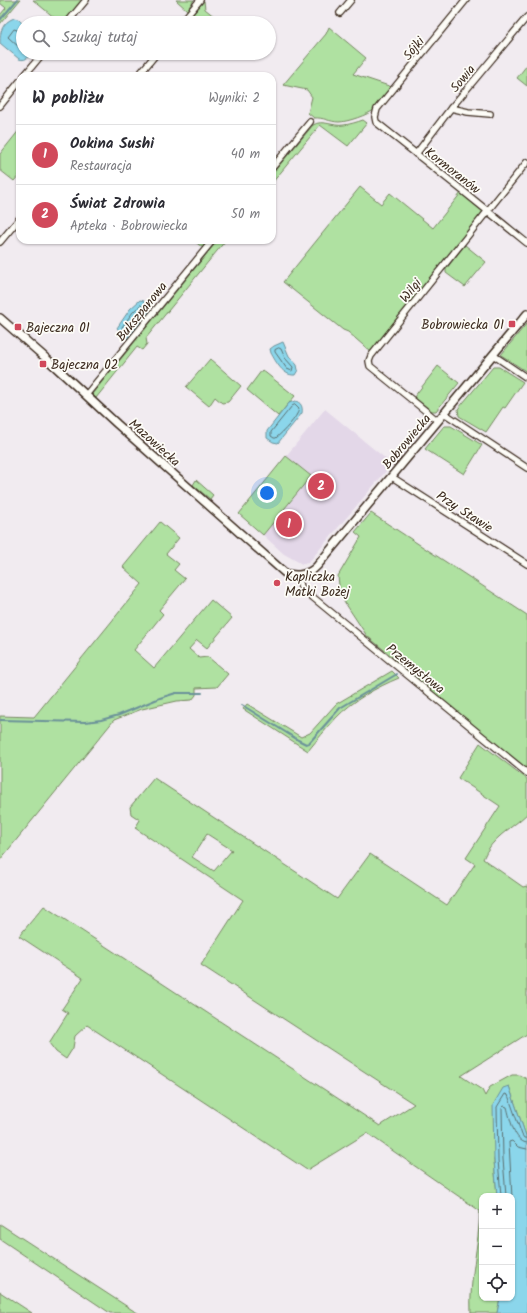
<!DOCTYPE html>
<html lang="pl">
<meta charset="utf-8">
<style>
body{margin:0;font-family:Kalam,sans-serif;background:#f7f7f7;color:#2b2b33}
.controls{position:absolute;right:12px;bottom:12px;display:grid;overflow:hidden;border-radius:8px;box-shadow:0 1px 3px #0004}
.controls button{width:36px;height:36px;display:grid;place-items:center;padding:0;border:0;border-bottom:1px solid #e1e1e2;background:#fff;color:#2b2b33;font:20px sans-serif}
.you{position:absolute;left:267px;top:493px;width:14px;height:14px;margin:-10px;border:3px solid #fff;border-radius:50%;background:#1a73e8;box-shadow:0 0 0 6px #1a73e833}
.badge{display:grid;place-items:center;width:26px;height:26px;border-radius:50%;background:#d1495b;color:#fff;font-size:13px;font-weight:700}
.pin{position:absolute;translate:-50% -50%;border:2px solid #fff;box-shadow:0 1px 4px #0006}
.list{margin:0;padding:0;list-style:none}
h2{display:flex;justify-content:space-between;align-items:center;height:52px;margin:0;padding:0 16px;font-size:17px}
h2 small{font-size:13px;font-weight:400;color:#7c7c81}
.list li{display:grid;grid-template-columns:26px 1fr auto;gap:12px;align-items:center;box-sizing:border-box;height:60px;padding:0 16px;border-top:1px solid #e1e1e2}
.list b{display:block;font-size:15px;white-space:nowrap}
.list p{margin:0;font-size:13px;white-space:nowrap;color:#7c7c81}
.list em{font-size:13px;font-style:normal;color:#7c7c81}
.icon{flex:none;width:22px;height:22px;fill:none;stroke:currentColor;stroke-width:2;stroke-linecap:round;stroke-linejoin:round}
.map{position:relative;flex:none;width:527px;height:1313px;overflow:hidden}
.search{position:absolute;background:#fff;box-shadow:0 1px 3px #0004;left:16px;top:16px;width:260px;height:44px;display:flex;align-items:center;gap:10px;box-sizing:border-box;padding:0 14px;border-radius:22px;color:#7c7c81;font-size:15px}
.panel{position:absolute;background:#fff;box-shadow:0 1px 3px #0004;left:16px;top:72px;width:260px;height:172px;border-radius:12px}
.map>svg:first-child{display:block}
.built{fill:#e3d7e8}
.green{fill:#afe1a1;stroke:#758660;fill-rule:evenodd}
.water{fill:#8bd6eb;stroke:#6b9199}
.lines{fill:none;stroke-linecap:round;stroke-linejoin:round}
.shore{stroke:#5b6f70;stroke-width:1}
.stream{stroke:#6b9199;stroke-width:2}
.minor-casing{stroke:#3b2a1e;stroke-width:8}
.tertiary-casing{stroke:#3b2a1e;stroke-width:10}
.minor{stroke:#fdfcf7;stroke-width:5.5}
.tertiary{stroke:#fdfcf7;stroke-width:7}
.poi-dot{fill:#d1495b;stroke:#fdfcf7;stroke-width:1.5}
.labels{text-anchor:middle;stroke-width:3.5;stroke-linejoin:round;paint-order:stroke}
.street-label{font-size:13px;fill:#3b2a1e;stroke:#fdfcf7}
.poi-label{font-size:13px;fill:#3b2a1e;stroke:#fdfcf7;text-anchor:start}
</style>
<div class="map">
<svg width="527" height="1313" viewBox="0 0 527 1313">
<rect width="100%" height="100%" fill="#f1ebf0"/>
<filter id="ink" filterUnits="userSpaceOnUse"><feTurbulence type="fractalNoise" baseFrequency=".025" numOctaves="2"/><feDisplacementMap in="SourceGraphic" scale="8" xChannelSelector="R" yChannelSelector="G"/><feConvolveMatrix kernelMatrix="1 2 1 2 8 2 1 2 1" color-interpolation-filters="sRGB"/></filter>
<g filter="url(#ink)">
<polygon class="built" points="325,409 392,464 308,563 302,564 284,554 263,535 311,476 286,456"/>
<g class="green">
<polygon points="0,0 20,0 0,24 0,15 6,8 0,3"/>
<polygon points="33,0 84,0 65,23 61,23"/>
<polygon points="176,0 194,0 187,10"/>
<polygon points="204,1 205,9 220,21 219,23 186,23"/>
<path d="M329 27 366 58 353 74 392 87C387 94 381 104 375 109 368 115 347 122 339 122 330 122 323 117 314 118L308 113 312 97 307 90 283 85 326 34Z"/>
<polygon points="527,65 527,86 517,78"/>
<path d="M363 120 367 123 348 146 320 125 272 183V174L313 125C323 119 333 127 344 125 351 124 357 122 363 120Z"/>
<polygon points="20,129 20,174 14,181 0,170 0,154"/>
<polygon points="360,187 381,204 390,193 433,228 461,193 485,213 371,352 348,332 343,330 283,282"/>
<polygon points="193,240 210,240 203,248"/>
<polygon points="218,240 226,240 146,338 147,344 142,350 137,347 96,398 92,394"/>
<polygon points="465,245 486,262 465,287 446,273 446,269"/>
<polygon points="527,323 527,372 501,355"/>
<polygon points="210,359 241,386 228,402 222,403 215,397 209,406 186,387"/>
<polygon points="438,366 459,383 436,411 432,411 414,397"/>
<polygon points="493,367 499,367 523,382 505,408 503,407 486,432 459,416 458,409"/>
<polygon points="262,370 295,396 278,416 247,390"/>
<polygon points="444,426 451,426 482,445 464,474 425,449"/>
<polygon points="286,456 311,476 263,535 239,514"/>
<polygon points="196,480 213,495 210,499 193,485"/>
<polygon points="371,513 527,615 527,769 393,661 395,659 367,636 340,595 338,576 361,537 355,532"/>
<polygon points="160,522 179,538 166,554 179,564 174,570 185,579 159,610 163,614 134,650 154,668 211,600 232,618 207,648 197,640 189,649 199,658 208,657 228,674 217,687 196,688 196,695 192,700 177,701 142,709 114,720 0,860 0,716 34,717 142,584 123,567"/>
<path d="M392 671 399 678C377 687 352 701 336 718 326 729 317 740 308 751L243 709 247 704 301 737 310 733 336 704Z"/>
<path d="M480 743 527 779V814C510 830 492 837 483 859L523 887 527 886V1034L461 1076 482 1090 485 1096 490 1087 512 1075H519L527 1079V1139L509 1086 494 1160 497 1196H482V1298H500L497 1313H471C469 1280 479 1245 480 1211L367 1133 307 1170 87 1025 75 1036 73 1048 66 1059 56 1052 49 1043 68 1013 62 1009 83 978 19 936 44 906 380 1126 414 1104 201 965 243 900 135 828 140 820 131 814 130 807 154 778 337 899 370 854 447 905 475 864 466 858 500 806 458 778ZM207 834 232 850 214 871 192 857Z"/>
<polygon points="0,1224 134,1311 138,1313 110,1313 0,1239"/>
<polygon points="0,1292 32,1313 0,1313"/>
</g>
<g class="water">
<path d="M14 18 18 19 23 24V53H32C28 58 25 61 19 59L0 43C0 31 2 23 14 18Z"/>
<polygon points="140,300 144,301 151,310 127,339 117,328 130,309"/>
<path d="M283 342 289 356 297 365 298 370 295 375C283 376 276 362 271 353L270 349 274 346Z"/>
<path d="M295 401C301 402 303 407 302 413L278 443 273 442 267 438V431L289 403Z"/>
<polygon points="509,1086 527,1139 527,1313 497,1313 500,1298 512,1298 512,1196 497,1196 494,1160 493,1105 503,1088"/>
</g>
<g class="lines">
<g class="shore">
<polyline points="23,32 14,29 8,37 21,49 23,49"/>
<polygon points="141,305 145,308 146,310 128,332 125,332 122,327 133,312"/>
<polygon points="279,348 281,349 285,358 293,367 292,371 287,369 275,352 275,350"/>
<path d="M295 405 299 409C297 418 283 432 276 438H274L271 436V432L292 406Z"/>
<polyline points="501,1196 498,1160 497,1107 505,1094 508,1095 522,1135 524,1138 527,1138"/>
<path d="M506 1196 503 1159 502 1108 504 1106 507 1107C510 1118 514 1142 527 1143"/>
<polyline points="512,1198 509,1142 512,1141 518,1147 527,1149"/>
</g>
<g class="stream">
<polyline points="0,20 17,0"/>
<polyline points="242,705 298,740 306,744 309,743 340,708 397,674"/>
<polyline points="0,720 85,722 101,720 119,715 160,698 176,693 202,693"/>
</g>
<g class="minor-casing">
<g id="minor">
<polyline points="466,0 377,109 375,117 376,122 463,191 527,243"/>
<polyline points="340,13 351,0"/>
<polyline points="67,23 86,0"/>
<polyline points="181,23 200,0"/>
<polyline points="24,76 43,53"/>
<polyline points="138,76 157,53"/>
<polyline points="0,106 20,81"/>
<polyline points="451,108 468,112 490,114"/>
<polyline points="416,154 451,108 527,17"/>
<polyline points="272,168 310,122"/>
<polyline points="0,242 20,218"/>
<polyline points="493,355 527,378"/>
<polyline points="86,395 213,240"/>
<polyline points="444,413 527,468"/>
<polyline points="438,421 370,366 369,361 371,356 527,162"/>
<polyline points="392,477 527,564"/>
<polyline points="298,575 301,587 310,595 527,773"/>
</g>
</g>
<g class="tertiary-casing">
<path id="tertiary" d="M0 318 48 360 117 424 285 573C296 577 309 575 317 566L527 314"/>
</g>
<use href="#minor" class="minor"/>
<use href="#tertiary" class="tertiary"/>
</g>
</g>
<g class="poi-dot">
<rect x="508" y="320" width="8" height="8" rx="2"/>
<rect x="14" y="323" width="8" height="8" rx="2"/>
<rect x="39" y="360" width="8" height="8" rx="2"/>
<circle cx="277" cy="583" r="4"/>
</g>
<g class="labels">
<g class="street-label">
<text transform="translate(413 48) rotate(-51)" y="5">Sójki</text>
<text transform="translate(462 78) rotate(-50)" y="5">Sowia</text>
<text transform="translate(453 170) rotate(38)" y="5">Kormoranów</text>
<text transform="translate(410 290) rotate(-51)" y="5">Wilgi</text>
<text transform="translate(141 311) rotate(-51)" y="5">Bukszpanowa</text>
<text transform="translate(406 441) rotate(-50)" y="5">Bobrowiecka</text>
<text transform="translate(155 442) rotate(42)" y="5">Mazowiecka</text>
<text transform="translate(465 511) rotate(33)" y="5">Przy Stawie</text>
<text transform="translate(416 668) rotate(39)" y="5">Przemysłowa</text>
</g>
<g class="poi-label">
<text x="504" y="329" text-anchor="end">Bobrowiecka 01</text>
<text x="26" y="332">Bajeczna 01</text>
<text x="51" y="369">Bajeczna 02</text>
<text x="285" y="581">Kapliczka<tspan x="285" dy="15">Matki Bożej</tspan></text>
</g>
</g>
</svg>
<div class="controls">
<button>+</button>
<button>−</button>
<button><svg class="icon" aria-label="locate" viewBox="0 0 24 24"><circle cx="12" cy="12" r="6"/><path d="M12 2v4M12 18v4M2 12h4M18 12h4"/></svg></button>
</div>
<div class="you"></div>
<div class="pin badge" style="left:289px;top:524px">1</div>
<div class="pin badge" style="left:321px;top:486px">2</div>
<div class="search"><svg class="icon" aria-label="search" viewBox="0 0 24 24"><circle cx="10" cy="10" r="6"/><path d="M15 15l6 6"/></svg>Szukaj tutaj</div>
<section class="panel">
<h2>W pobliżu<small>Wyniki: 2</small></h2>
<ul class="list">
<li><span class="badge">1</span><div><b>Ookina Sushi</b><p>Restauracja</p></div><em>40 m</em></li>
<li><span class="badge">2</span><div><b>Świat Zdrowia</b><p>Apteka · Bobrowiecka</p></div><em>50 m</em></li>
</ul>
</section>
</div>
